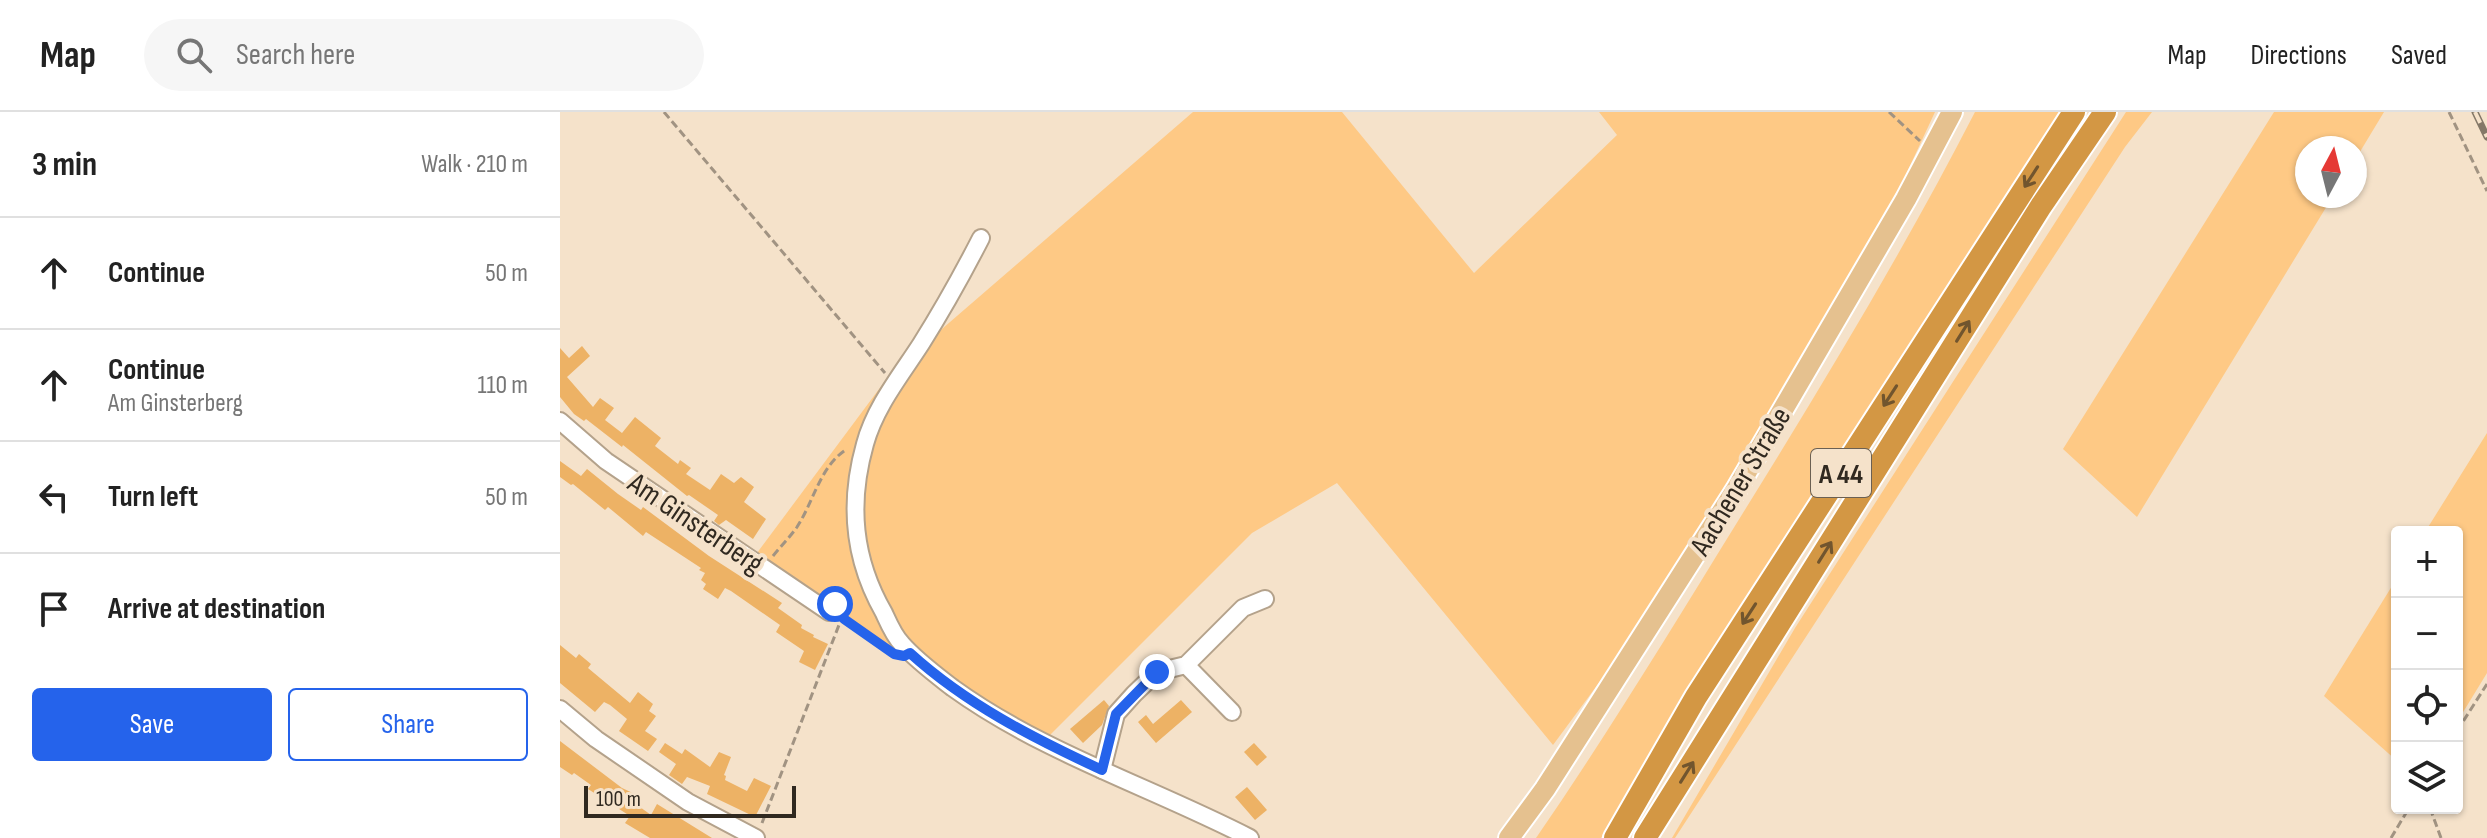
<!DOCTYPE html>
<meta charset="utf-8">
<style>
body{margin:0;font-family:"Sofia Sans Condensed",sans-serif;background:#f6f6f6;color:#222}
.controls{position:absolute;right:24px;bottom:24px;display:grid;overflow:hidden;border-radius:8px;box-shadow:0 2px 6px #0004}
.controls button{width:72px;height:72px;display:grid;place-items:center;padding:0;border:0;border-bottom:2px solid #e0e0e0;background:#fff;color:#222;font:40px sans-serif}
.compass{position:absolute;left:1735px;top:24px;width:72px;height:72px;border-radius:50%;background:#fff;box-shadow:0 2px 6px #0004;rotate:7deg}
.scale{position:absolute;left:24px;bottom:20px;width:212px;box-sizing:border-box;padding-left:8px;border:4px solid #302920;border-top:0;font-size:22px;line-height:28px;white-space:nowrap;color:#302920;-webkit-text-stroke:6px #f5e2ca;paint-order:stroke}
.stop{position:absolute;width:24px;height:24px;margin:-18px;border:6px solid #2563eb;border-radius:50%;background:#fff}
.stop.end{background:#2563eb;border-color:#fff;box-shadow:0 2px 8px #0008}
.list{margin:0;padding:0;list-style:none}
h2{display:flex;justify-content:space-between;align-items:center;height:104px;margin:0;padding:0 32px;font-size:34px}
h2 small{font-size:26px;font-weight:400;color:#767676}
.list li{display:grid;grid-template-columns:52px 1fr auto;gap:24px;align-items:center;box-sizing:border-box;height:112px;padding:0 32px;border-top:2px solid #e0e0e0}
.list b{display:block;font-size:30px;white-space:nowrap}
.list p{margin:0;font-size:26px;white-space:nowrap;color:#767676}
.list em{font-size:26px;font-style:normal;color:#767676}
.actions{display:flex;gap:16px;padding:24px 32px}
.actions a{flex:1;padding:18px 0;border:2px solid #2563eb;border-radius:8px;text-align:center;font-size:28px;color:#2563eb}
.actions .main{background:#2563eb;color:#fff}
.icon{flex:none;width:44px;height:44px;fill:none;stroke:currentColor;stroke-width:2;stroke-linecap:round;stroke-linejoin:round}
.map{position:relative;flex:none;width:1927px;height:726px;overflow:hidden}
header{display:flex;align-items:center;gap:48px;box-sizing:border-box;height:112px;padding:0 40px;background:#fff;border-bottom:2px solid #e0e0e0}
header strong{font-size:38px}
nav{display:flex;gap:44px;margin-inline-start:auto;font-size:28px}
.search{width:560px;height:72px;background:#f6f6f6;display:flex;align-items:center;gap:20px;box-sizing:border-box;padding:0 28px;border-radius:44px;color:#767676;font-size:30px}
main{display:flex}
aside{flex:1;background:#fff}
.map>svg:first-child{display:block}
.green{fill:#fec985}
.building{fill:#edb265}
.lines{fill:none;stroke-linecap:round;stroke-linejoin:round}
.minor-casing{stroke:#b4a28b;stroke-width:20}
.major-casing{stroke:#fff;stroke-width:24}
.highway-casing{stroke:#fff;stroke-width:26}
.path{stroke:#a19382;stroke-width:3;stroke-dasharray:8 4;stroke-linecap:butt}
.minor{stroke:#fff;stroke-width:16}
.major{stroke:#e5c18f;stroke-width:20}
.highway{stroke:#d39744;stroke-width:22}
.rail-casing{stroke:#847868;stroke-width:7}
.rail{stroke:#f5e2ca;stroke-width:4;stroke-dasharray:12;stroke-linecap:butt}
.oneway{stroke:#71552e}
.route{stroke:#2563eb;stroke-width:10}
.labels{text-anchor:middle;stroke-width:8;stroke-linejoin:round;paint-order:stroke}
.shield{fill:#f5e2ca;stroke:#6b6053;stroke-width:2}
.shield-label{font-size:28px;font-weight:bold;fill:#302920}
.street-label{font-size:30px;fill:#302920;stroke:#f5e2ca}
</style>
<header>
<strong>Map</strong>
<div class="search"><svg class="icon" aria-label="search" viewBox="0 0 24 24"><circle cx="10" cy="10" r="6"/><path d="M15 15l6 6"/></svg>Search here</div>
<nav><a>Map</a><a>Directions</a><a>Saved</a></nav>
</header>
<main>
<aside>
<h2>3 min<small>Walk · 210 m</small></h2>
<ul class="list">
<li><svg class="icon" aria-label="ahead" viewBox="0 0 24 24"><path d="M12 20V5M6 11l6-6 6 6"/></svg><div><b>Continue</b></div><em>50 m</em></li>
<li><svg class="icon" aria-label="ahead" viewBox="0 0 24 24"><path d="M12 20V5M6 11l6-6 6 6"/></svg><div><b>Continue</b><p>Am Ginsterberg</p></div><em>110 m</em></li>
<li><svg class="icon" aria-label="left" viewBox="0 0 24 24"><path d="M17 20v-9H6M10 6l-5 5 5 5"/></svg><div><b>Turn left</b></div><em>50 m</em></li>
<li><svg class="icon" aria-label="arrive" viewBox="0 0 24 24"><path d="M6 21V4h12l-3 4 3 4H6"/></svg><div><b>Arrive at destination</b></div></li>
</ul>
<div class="actions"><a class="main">Save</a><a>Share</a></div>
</aside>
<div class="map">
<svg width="1927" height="726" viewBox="0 0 1927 726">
<rect width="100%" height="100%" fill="#f5e2ca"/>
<g class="green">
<polygon points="633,0 782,0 914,161 1057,23 1039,0 1375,0 1329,99 1271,204 1061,541 993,633 777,371 692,421 489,624 360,560 297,513 194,445 331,261"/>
<path d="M1415 0H1503L1041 726H976C1047 623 1112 516 1178 409 1261 275 1343 140 1415 0Z"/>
<polygon points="1566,0 1592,0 1565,35 1115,726 1112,726 1235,516"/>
<polygon points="1714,0 1824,0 1795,48 1795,36 1747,36 1747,84 1773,84 1577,405 1503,337"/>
<polygon points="1927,321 1927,561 1897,610 1897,420 1865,420"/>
<polygon points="1837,466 1837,649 1764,584"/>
</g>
<g class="building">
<polygon points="22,234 30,244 7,265 33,295 40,286 54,296 45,308 62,321 75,305 101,326 95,334 118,352 120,348 131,356 126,362 150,378 161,362 174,371 181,365 194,375 184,390 206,407 193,427 166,408 159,413 154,409 158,403 129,383 127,384 63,333 62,335 26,307 24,309 14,302 0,285 0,236 9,246"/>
<polygon points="0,349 21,364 27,357 58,382 81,398 83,395 149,444 222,491 218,496 242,513 241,516 254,523 253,525 268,532 255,558 239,550 244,539 216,520 220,513 171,479 165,476 158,487 143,477 146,472 141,468 145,461 139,458 141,456 86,420 83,424 48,395 45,398 13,372 11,373 0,365"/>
<polygon points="0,533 16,546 19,542 31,552 28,556 70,591 78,580 93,592 89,599 96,604 85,619 97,627 88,639 59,619 67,607 50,593 44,590 35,600 0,571"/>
<polygon points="544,588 549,594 542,613 523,631 510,617"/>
<polygon points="621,588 632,600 596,631 578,610 586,603 593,612"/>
<polygon points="0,629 62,676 77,683 73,690 91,703 97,692 152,726 90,726 65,711 70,704 28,677 31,673 14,661 12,663 0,655"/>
<polygon points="105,631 122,642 125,637 150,655 159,640 171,645 164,663 166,664 165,668 187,679 194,666 211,674 195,705 147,682 150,674 127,665 122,672 109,663 116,652 99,640"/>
<polygon points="694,631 707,645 697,654 684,640"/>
<polygon points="687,675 707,698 695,708 675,685"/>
</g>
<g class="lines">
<g class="minor-casing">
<g id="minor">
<path d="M421 126C402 163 383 197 361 232 341 263 315 295 305 332 288 392 293 447 324 501 329 512 334 524 342 532 357 549 375 562 393 576 483 641 591 675 690 726"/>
<polyline points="0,309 46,349 269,500 275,492"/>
<polyline points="626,553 672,600"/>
<polyline points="0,597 36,627 128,690 196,726"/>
<polyline points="542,658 556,602 574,582 597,560 626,553 683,496 705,487"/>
</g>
</g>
<g class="major-casing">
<polyline id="major" points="949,726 985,677 1176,378 1346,87 1392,0"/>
</g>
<g class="highway-casing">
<g id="highway">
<polyline points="1055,726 1136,585 1514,0"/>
<polyline points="1085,726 1481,94 1545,0"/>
</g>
</g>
<g class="path">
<polyline points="104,0 325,261"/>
<polyline points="1329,0 1360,29"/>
<polyline points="1889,0 1927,79"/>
<path d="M213 444C221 434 230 425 237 415 254 389 260 354 287 337"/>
<polyline points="283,505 325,536"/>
<polyline points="1897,619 1927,572"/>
<polyline points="1870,696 1881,726"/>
<polyline points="202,711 279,513"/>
<polyline points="1831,726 1849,696"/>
</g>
<use href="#minor" class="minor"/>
<use href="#major" class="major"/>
<use href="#highway" class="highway"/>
<g class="rail-casing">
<polyline id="rail" points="1915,0 1927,25"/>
</g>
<use href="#rail" class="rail"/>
</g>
<defs><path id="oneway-shaft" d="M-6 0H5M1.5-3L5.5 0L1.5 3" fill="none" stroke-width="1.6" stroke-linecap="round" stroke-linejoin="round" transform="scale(2)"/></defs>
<g class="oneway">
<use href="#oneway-shaft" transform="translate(1471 65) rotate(123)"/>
<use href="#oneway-shaft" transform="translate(1403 219) rotate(-58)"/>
<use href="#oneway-shaft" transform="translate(1330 284) rotate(123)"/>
<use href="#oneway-shaft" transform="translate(1265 440) rotate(-58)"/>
<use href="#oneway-shaft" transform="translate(1189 502) rotate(123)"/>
<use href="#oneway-shaft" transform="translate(1127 660) rotate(-58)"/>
</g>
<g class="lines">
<path class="route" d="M275 492 284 507 334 542 344 544 350 541C406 592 473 626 542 658L556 602 597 560"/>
</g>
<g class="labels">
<rect class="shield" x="1251" y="337" width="60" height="48" rx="6"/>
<g class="shield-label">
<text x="1281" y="371">A 44</text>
</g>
<g class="street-label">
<text transform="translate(1180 369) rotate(-59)" y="10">Aachener Straße</text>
<text transform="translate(136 411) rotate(34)" y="10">Am Ginsterberg</text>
</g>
</g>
</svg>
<div class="controls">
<button>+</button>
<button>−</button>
<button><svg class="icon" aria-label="locate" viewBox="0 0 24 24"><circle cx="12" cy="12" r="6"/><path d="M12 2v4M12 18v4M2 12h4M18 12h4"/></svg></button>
<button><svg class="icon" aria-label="layers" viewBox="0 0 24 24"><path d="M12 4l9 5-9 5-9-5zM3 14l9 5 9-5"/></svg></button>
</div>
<svg class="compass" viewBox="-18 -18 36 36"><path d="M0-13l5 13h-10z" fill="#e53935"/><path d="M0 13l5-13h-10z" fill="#767676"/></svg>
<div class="scale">100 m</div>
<div class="stop" style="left:275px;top:492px"></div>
<div class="stop end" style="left:597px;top:560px"></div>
</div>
</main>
